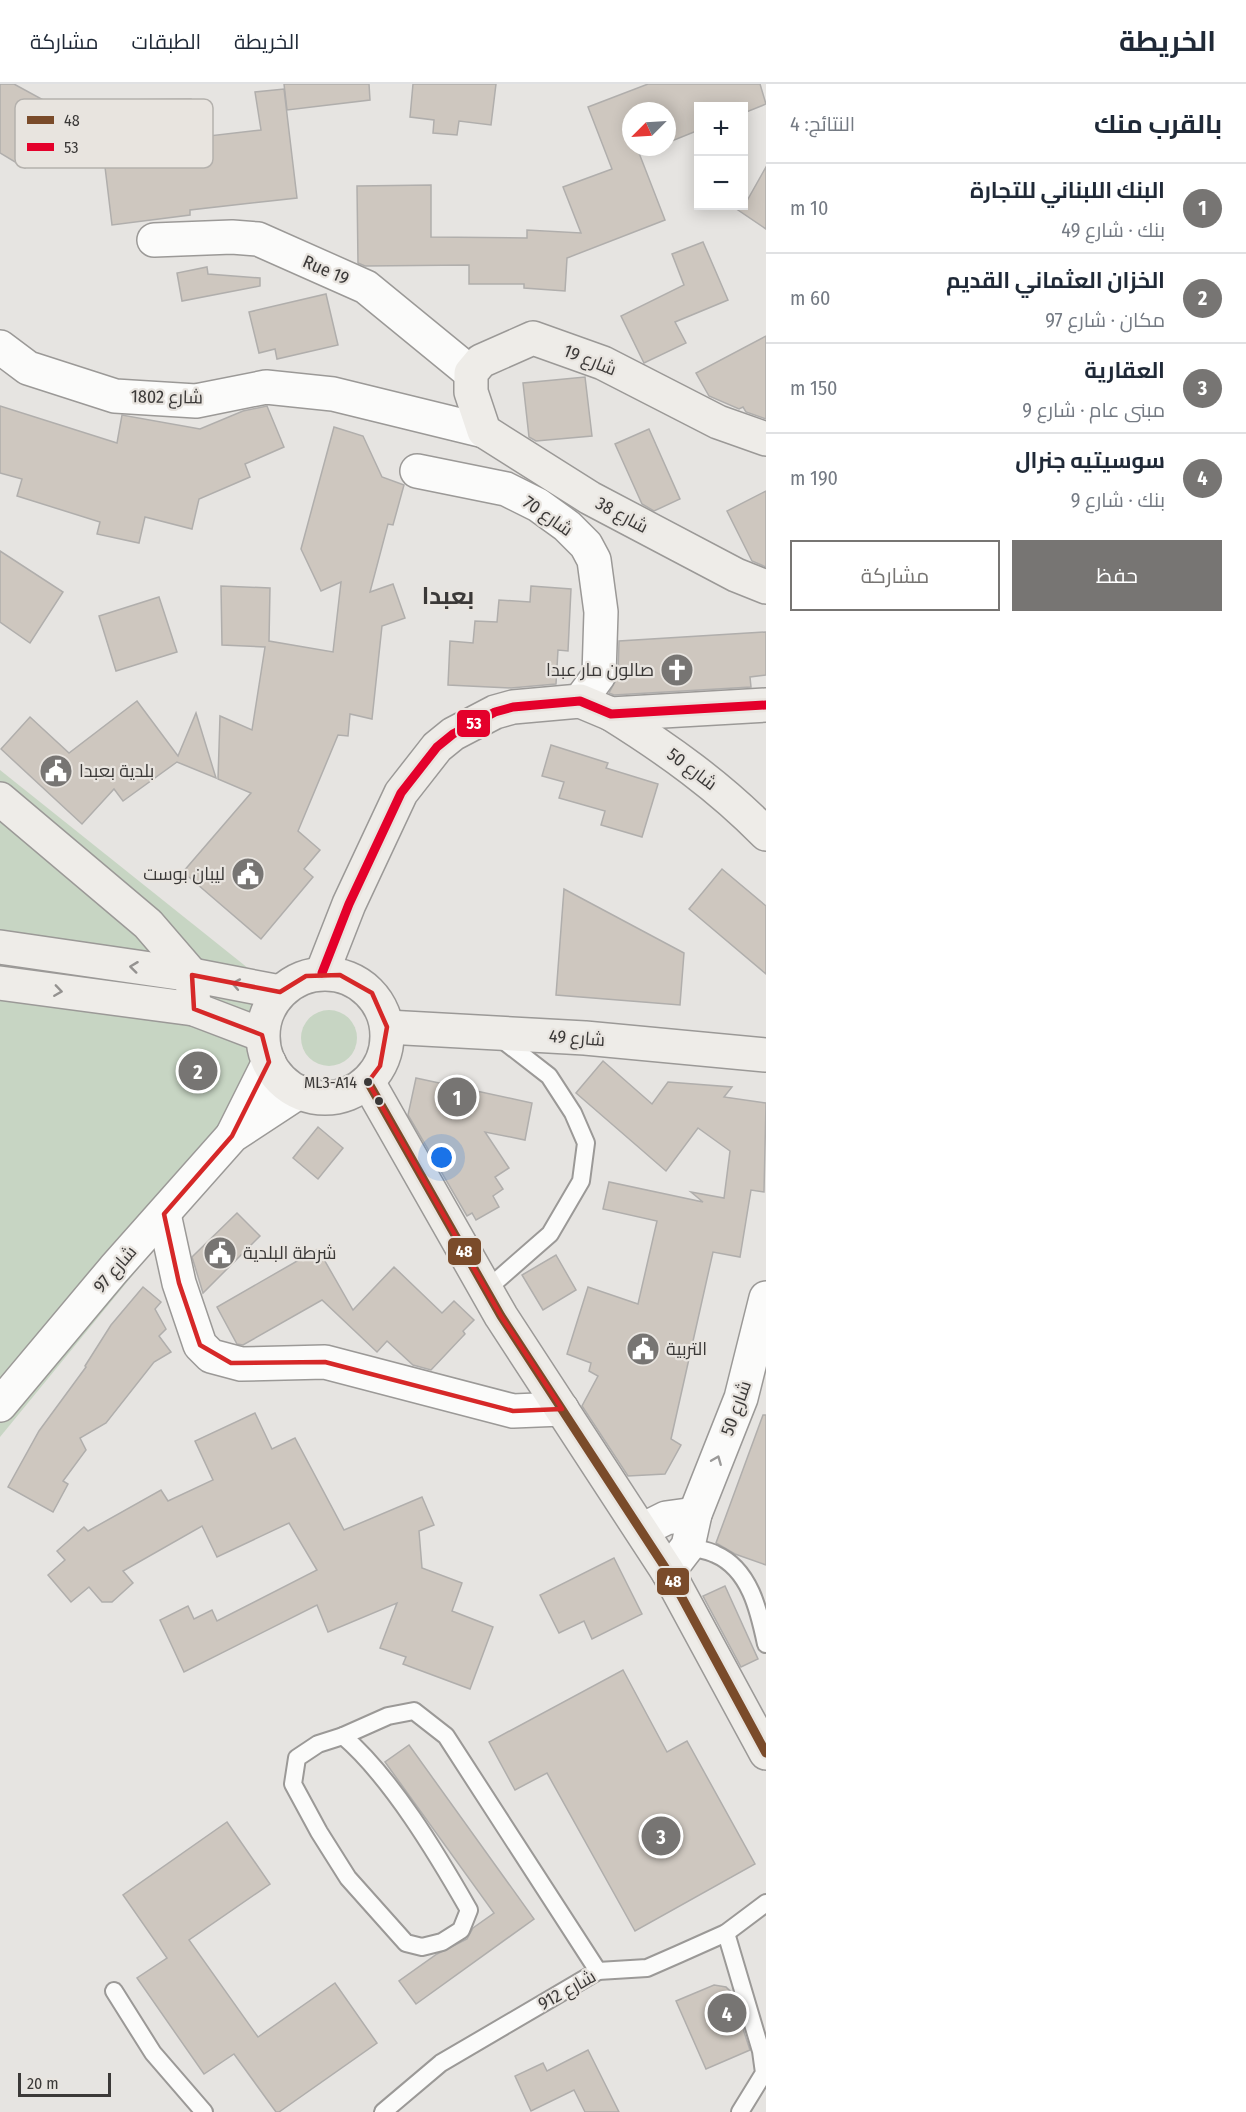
<!DOCTYPE html>
<html lang="ar">
<meta charset="utf-8">
<style>
body{margin:0;font-family:"Fira Sans Condensed",Cairo,sans-serif;background:#f2f2f3;color:#1f2937;direction:rtl}
.controls{position:absolute;right:18px;top:18px;display:grid;overflow:hidden;border-radius:0px;box-shadow:0 3px 15px #0003}
.controls button{width:54px;height:54px;display:grid;place-items:center;padding:0;border:0;border-bottom:2px solid #e0e1e3;background:#fff;color:#1f2937;font:30px sans-serif}
.compass{position:absolute;left:622px;top:18px;width:54px;height:54px;border-radius:50%;background:#fff;box-shadow:0 3px 15px #0003;rotate:246deg}
.scale{position:absolute;left:18px;bottom:15px;width:93px;box-sizing:border-box;padding-left:6px;border:3px solid #3b3938;border-top:0;font-size:16px;line-height:21px;white-space:nowrap;color:#3b3938;-webkit-text-stroke:4px #e8e4df;paint-order:stroke}
.you{position:absolute;left:442px;top:1074px;width:21px;height:21px;margin:-15px;border:4px solid #fff;border-radius:50%;background:#1a73e8;box-shadow:0 0 0 9px #1a73e833}
.badge{display:grid;place-items:center;width:39px;height:39px;border-radius:50%;background:#777573;color:#fff;font-size:20px;font-weight:700}
.pin{position:absolute;translate:-50% -50%;border:3px solid #fff;box-shadow:0 2px 6px #0006}
.list{margin:0;padding:0;list-style:none}
h2{display:flex;justify-content:space-between;align-items:center;height:78px;margin:0;padding:0 24px;font-size:26px}
h2 small{font-size:20px;font-weight:400;color:#747a83}
.list li{display:grid;grid-template-columns:39px 1fr auto;gap:18px;align-items:center;box-sizing:border-box;height:90px;padding:0 24px;border-top:2px solid #e0e1e3}
.list b{display:block;font-size:22px;white-space:nowrap}
.list p{margin:0;font-size:20px;white-space:nowrap;color:#747a83}
.list em{font-size:20px;font-style:normal;color:#747a83}
.actions{display:flex;gap:12px;padding:18px 24px}
.actions a{flex:1;padding:14px 0;border:2px solid #777573;border-radius:0px;text-align:center;font-size:21px;color:#777573}
.actions .main{background:#777573;color:#fff}
.map{position:relative;flex:none;width:766px;height:2028px;overflow:hidden;direction:ltr}
header{display:flex;align-items:center;gap:36px;box-sizing:border-box;height:84px;padding:0 30px;background:#fff;border-bottom:2px solid #e0e1e3}
header strong{font-size:28px}
nav{display:flex;gap:33px;margin-inline-start:auto;font-size:21px}
main{display:flex}
aside{flex:1;background:#fff}
.map>svg:first-child{display:block}
.green{fill:#c7d5c3}
.building{fill:#cec7bf;stroke:#b0aeac;stroke-width:1.5}
.lines{fill:none;stroke-linecap:round;stroke-linejoin:round}
.lane-casing{stroke:#9b9997;stroke-width:20}
.street-casing{stroke:#9b9997;stroke-width:36}
.secondary-casing{stroke:#9b9997;stroke-width:36}
.lane{stroke:#fbfbfa;stroke-width:16}
.street{stroke:#fbfbfa;stroke-width:33}
.secondary{stroke:#eeece8;stroke-width:33}
.bus-1-casing{stroke:#e8e4df;stroke-width:14}
.bus-2-casing{stroke:#e8e4df;stroke-width:14}
.bus-1{stroke:#7a4b2a;stroke-width:9}
.bus-2{stroke:#e4002b;stroke-width:9}
.oneway{stroke:#949290}
.oneway2{stroke:#9b9a99}
.marked{fill:none;stroke:#d62828;stroke-width:4.5;stroke-linejoin:round}
.bus-dot{fill:#3b3938;stroke:#e8e4df;stroke-width:2}
.labels{text-anchor:middle;stroke-width:4.5;stroke-linejoin:round;paint-order:stroke}
.bus-label{font-size:16px;fill:#3b3938;stroke:#e8e4df;text-anchor:end}
.street-label{font-size:18px;fill:#3b3938;stroke:#e8e4df}
.poi-label{font-size:18px;fill:#3b3938;stroke:#e8e4df;text-anchor:start}
.district-label{font-size:24px;font-weight:bold;fill:#3b3938;stroke:#e8e4df}
.key{fill:#e8e4df;stroke:#b4b1ad;stroke-width:1.5}
.key-label{font-size:16px;fill:#3b3938}
.line-badge{stroke:#e8e4df;stroke-width:2}
.badge-label{font-size:16px;text-anchor:middle;font-weight:bold;fill:#fff}
</style>
<header>
<strong>الخريطة</strong>
<nav><a>الخريطة</a><a>الطبقات</a><a>مشاركة</a></nav>
</header>
<main>
<aside>
<h2>بالقرب منك<small>النتائج: 4</small></h2>
<ul class="list">
<li><span class="badge">1</span><div><b>البنك اللبناني للتجارة</b><p>بنك · شارع 49</p></div><em>10 m</em></li>
<li><span class="badge">2</span><div><b>الخزان العثماني القديم</b><p>مكان · شارع 97</p></div><em>60 m</em></li>
<li><span class="badge">3</span><div><b>العقارية</b><p>مبنى عام · شارع 9</p></div><em>150 m</em></li>
<li><span class="badge">4</span><div><b>سوسيتيه جنرال</b><p>بنك · شارع 9</p></div><em>190 m</em></li>
</ul>
<div class="actions"><a class="main">حفظ</a><a>مشاركة</a></div>
</aside>
<div class="map">
<svg width="766" height="2028" viewBox="0 0 766 2028">
<rect width="100%" height="100%" fill="#e6e4e1"/>
<g class="green">
<polygon points="0,686 268,900 278,1014 0,1353"/>
<circle cx="329" cy="954" r="28"/>
</g>
<g class="building">
<polygon points="0,0 14,0 58,24 25,84 0,69"/>
<polygon points="284,0 369,0 370,16 287,26"/>
<polygon points="413,0 496,0 491,41 459,37 457,51 433,49 434,36 410,33"/>
<polygon points="648,0 760,0 766,20 744,29 744,22 699,22 699,46 667,59 667,27 631,27 631,63 655,63 639,69 665,136 567,174 565,207 524,204 524,200 469,200 469,181 365,182 358,179 357,102 431,101 431,153 527,154 527,146 581,149 563,103 612,85 588,23"/>
<polygon points="284,5 297,114 190,126 190,131 112,141 105,83 120,81 119,16 191,15 192,54 261,46 255,8"/>
<polygon points="766,83 766,145 738,126 744,122"/>
<polygon points="703,158 728,216 675,238 686,259 644,279 621,232 684,201 672,170"/>
<polygon points="207,183 208,190 260,194 260,202 182,217 177,189"/>
<polygon points="326,210 338,261 277,275 275,265 259,269 249,228"/>
<polygon points="766,252 766,335 746,328 743,323 739,325 709,312 696,289"/>
<polygon points="585,293 592,352 536,357 529,353 523,299"/>
<polygon points="0,322 117,359 122,331 200,345 243,327 267,322 284,363 245,380 250,393 199,415 192,445 145,433 139,459 97,450 100,438 17,412 22,395 0,389"/>
<polygon points="334,343 363,352 382,393 404,401 393,441 388,440 370,508 393,500 405,534 382,542 372,635 350,630 348,652 338,651 298,747 320,766 304,785 313,793 261,855 183,788 251,709 218,695 220,632 252,646 265,563 222,561 221,502 270,504 269,557 333,568 341,498 321,507 301,465"/>
<polygon points="649,345 680,415 654,427 642,420 615,360"/>
<polygon points="766,407 766,483 752,477 727,427"/>
<polygon points="0,467 63,508 30,559 0,538"/>
<polygon points="531,502 571,505 568,567 558,566 556,600 511,604 448,601 450,557 473,559 475,537 497,538 499,516 530,518"/>
<polygon points="159,513 177,568 116,587 99,532"/>
<polygon points="766,548 766,591 750,593 751,603 614,611 609,609 618,592 619,557"/>
<polygon points="137,617 178,672 196,629 216,694 177,678 123,717 114,705 82,740 1,665 30,633 69,669"/>
<polygon points="551,661 608,679 606,684 658,700 642,753 601,741 605,727 559,714 564,698 542,692"/>
<polygon points="722,785 766,822 766,890 689,825"/>
<polygon points="564,805 684,869 680,921 556,911"/>
<polygon points="603,977 652,1020 668,998 732,1003 724,1013 766,1019 764,1108 751,1106 740,1173 713,1168 671,1355 681,1361 665,1390 628,1392 582,1322 598,1292 589,1287 591,1279 567,1270 588,1203 638,1220 657,1137 603,1125 609,1098 703,1118 691,1108 724,1114 730,1067 698,1044 666,1087 576,1009"/>
<polygon points="416,994 532,1019 525,1056 485,1048 509,1084 495,1093 503,1105 493,1112 499,1123 476,1136 472,1129 467,1132 408,1031"/>
<polygon points="318,1043 343,1064 318,1095 293,1074"/>
<polygon points="237,1129 260,1152 203,1209 192,1173"/>
<polygon points="318,1165 353,1226 394,1183 442,1229 454,1217 474,1236 463,1247 465,1250 431,1286 413,1281 387,1257 377,1268 322,1216 243,1261 237,1260 217,1223"/>
<polygon points="556,1171 576,1206 543,1226 522,1191"/>
<polygon points="143,1203 161,1218 155,1225 166,1245 159,1252 171,1268 154,1278 106,1339 80,1354 86,1366 63,1397 68,1400 53,1428 8,1403 39,1347 86,1283 85,1282 111,1241"/>
<polygon points="255,1329 272,1365 295,1354 344,1446 422,1413 434,1441 419,1447 422,1484 462,1499 452,1527 493,1543 470,1605 403,1580 406,1573 380,1564 397,1519 328,1548 317,1521 184,1588 160,1536 188,1522 194,1535 212,1526 217,1537 317,1486 289,1439 217,1473 202,1442 123,1487 133,1499 112,1518 102,1518 89,1503 71,1518 48,1491 65,1476 57,1467 84,1443 88,1447 161,1406 168,1417 213,1396 195,1357"/>
<polygon points="763,1331 766,1331 766,1481 735,1470 716,1459"/>
<polygon points="614,1474 642,1530 592,1555 584,1537 559,1549 540,1511"/>
<polygon points="725,1502 758,1575 741,1583 703,1512"/>
<polygon points="623,1586 667,1668 687,1657 755,1780 635,1847 547,1689 515,1706 489,1658"/>
<polygon points="409,1661 534,1835 416,1920 399,1897 437,1870 467,1855 473,1844 494,1829 385,1678"/>
<polygon points="227,1738 270,1800 189,1856 258,1953 335,1899 377,1959 279,2028 276,2028 234,1970 204,1990 137,1894 167,1874 123,1811"/>
<polygon points="714,1901 726,1903 731,1908 750,1966 706,1985 676,1917"/>
<polygon points="588,1966 619,2028 585,2028 574,2006 531,2027 515,1992 543,1979 547,1987"/>
</g>
<g class="lines">
<g class="lane-casing">
<g id="lane">
<polyline points="486,1206 550,1150 581,1097 586,1059 573,1029 549,992 500,954"/>
<path d="M688 1462C697 1465 707 1466 715 1470 750 1485 759 1527 766 1560"/>
<path d="M343 1652C391 1693 437 1770 469 1826L461 1846 442 1858 422 1863 406 1859 348 1794 319 1748 293 1700 297 1674 318 1660Z"/>
<polyline points="343,1652 388,1632 414,1627 446,1652 598,1887"/>
<polyline points="726,1849 761,1967 764,1989 740,2028"/>
<polyline points="114,1907 153,1969 204,2028"/>
<polyline points="383,2028 441,1979 598,1887 647,1884 679,1870 726,1849 766,1819"/>
</g>
</g>
<g class="street-casing">
<g id="street">
<polyline points="154,156 232,153 258,155 366,203 471,289"/>
<polyline points="0,263 28,284 115,312 196,317 266,303 333,310 484,347"/>
<polyline points="417,387 506,405 538,421 567,442 586,461 594,476 601,528 599,591 580,617"/>
<polyline points="233,1050 269,978"/>
<polyline points="164,1130 179,1199 200,1261 211,1272 241,1280 325,1278 513,1327 562,1325"/>
<polyline points="0,1321 114,1185 232,1052 299,1008"/>
<polyline points="642,1446 666,1434 695,1430"/>
<polyline points="668,1488 688,1462 695,1430 741,1314 766,1214"/>
</g>
</g>
<g class="secondary-casing">
<g id="secondary">
<polyline points="766,355 718,338 603,279 533,254 481,277 471,289 471,308 484,347 590,414 736,491 766,503"/>
<path d="M611 630C667 665 719 702 766 750"/>
<polyline points="0,715 148,840 192,891 194,925"/>
<polyline points="0,863 192,891 280,908"/>
<polyline points="322,889 349,820 401,709 437,663 453,650 495,628 513,623 580,617 611,630 766,621"/>
<circle cx="325" cy="952" r="62"/>
<polyline points="0,899 194,925 262,951"/>
<polyline points="387,943 585,954 766,971"/>
<polyline points="368,998 501,1232 668,1488 766,1669"/>
</g>
</g>
<use href="#lane" class="lane"/>
<use href="#street" class="street"/>
<use href="#secondary" class="secondary"/>
<g class="bus-1-casing">
<polyline id="bus-1" points="368,998 501,1232 668,1488 766,1669"/>
</g>
<g class="bus-2-casing">
<polyline id="bus-2" points="322,889 349,820 401,709 437,663 453,650 495,628 513,623 580,617 611,630 766,621"/>
</g>
<use href="#bus-1" class="bus-1"/>
<use href="#bus-2" class="bus-2"/>
</g>
<defs><path id="oneway-chevron" d="M-2-3.5L2.5 0L-2 3.5" fill="none" stroke-width="1.6" stroke-linecap="round" stroke-linejoin="round" transform="scale(1.5)"/></defs>
<g class="oneway">
<use href="#oneway-chevron" transform="translate(134 883) rotate(-173)"/>
<use href="#oneway-chevron" transform="translate(236 900) rotate(-169)"/>
<use href="#oneway-chevron" transform="translate(58 907) rotate(8)"/>
</g>
<use class="oneway2" href="#oneway-chevron" transform="translate(717 1376) rotate(-68)"/>
<path class="marked" d="M192 891 280 908 306 892 340 891 372 909 387 943 380 982 368 998 501 1232 562 1325 513 1327 325 1278 231 1279 200 1261 179 1199 164 1130 232 1052 269 978 262 951 194 925Z"/>
<defs>
<g id="church-disc" transform="scale(1.725)"><circle r="9.5" fill="#777573" stroke="#e8e4df"/><path d="M-1.2-6h2.4v3.5h3.3v2.4h-3.3V6h-2.4V-.1h-3.3v-2.4h3.3Z" fill="#fff"/></g>
<g id="civic-disc" transform="scale(1.725)"><circle r="9.5" fill="#777573" stroke="#e8e4df"/><path d="M-.6-6.5H3V-4.5H.6V-3L4-1V1h2V6H-6V1h2V-1L-.6-3ZM-1.2 2.5V6h2.4V2.5Z" fill="#fff"/></g>
</defs>
<g fill-rule="evenodd">
<use href="#church-disc" x="677" y="586"/>
<use href="#civic-disc" x="56" y="687"/>
<use href="#civic-disc" x="248" y="790"/>
<use href="#civic-disc" x="220" y="1169"/>
<use href="#civic-disc" x="643" y="1265"/>
</g>
<g class="bus-dot">
<circle cx="368" cy="998" r="5"/>
<circle cx="379" cy="1017" r="5"/>
</g>
<g class="labels">
<g class="bus-label">
<text x="357" y="1004">ML3-A14</text>
</g>
<g class="street-label">
<text transform="translate(326 186) rotate(23)" y="6">Rue 19</text>
<text transform="translate(590 276) rotate(22)" y="6">شارع 19</text>
<text transform="translate(167 313) rotate(1)" y="6">شارع 1802</text>
<text transform="translate(622 431) rotate(28)" y="6">شارع 38</text>
<text transform="translate(548 432) rotate(35)" y="6">شارع 70</text>
<text transform="translate(692 685) rotate(37)" y="6">شارع 50</text>
<text transform="translate(577 954) rotate(4)" y="6">شارع 49</text>
<text transform="translate(115 1185) rotate(-49)" y="6">شارع 97</text>
<text transform="translate(736 1324) rotate(-70)" y="6">شارع 50</text>
<text transform="translate(567 1906) rotate(-29)" y="6">شارع 912</text>
</g>
<g class="poi-label">
<text x="654" y="592" text-anchor="end">صالون مار عبدا</text>
<text x="79" y="693">بلدية بعبدا</text>
<text x="225" y="796" text-anchor="end">ليبان بوست</text>
<text x="243" y="1175">شرطة البلدية</text>
<text x="666" y="1271">التربية</text>
</g>
<g class="district-label">
<text x="448" y="520">بعبدا</text>
</g>
</g>
<rect x="15" y="15" width="198" height="69" rx="9" class="key"/>
<rect x="27" y="32" width="27" height="8" fill="#7a4b2a"/>
<rect x="27" y="59" width="27" height="8" fill="#e4002b"/>
<g class="key-label">
<text x="64" y="42">48</text>
<text x="64" y="69">53</text>
</g>
<g class="line-badge">
<rect x="456" y="625" width="35" height="29" rx="6" fill="#e4002b"/>
<rect x="447" y="1153" width="35" height="29" rx="6" fill="#7a4b2a"/>
<rect x="656" y="1483" width="34" height="29" rx="6" fill="#7a4b2a"/>
</g>
<g class="badge-label">
<text x="474" y="645">53</text>
<text x="464" y="1173">48</text>
<text x="673" y="1503">48</text>
</g>
</svg>
<div class="controls">
<button>+</button>
<button>−</button>
</div>
<svg class="compass" viewBox="-18 -18 36 36"><path d="M0-13l5 13h-10z" fill="#e53935"/><path d="M0 13l5-13h-10z" fill="#747a83"/></svg>
<div class="scale">20 m</div>
<div class="you"></div>
<div class="pin badge" style="left:457px;top:1013px">1</div>
<div class="pin badge" style="left:198px;top:987px">2</div>
<div class="pin badge" style="left:661px;top:1752px">3</div>
<div class="pin badge" style="left:727px;top:1929px">4</div>
</div>
</main>
